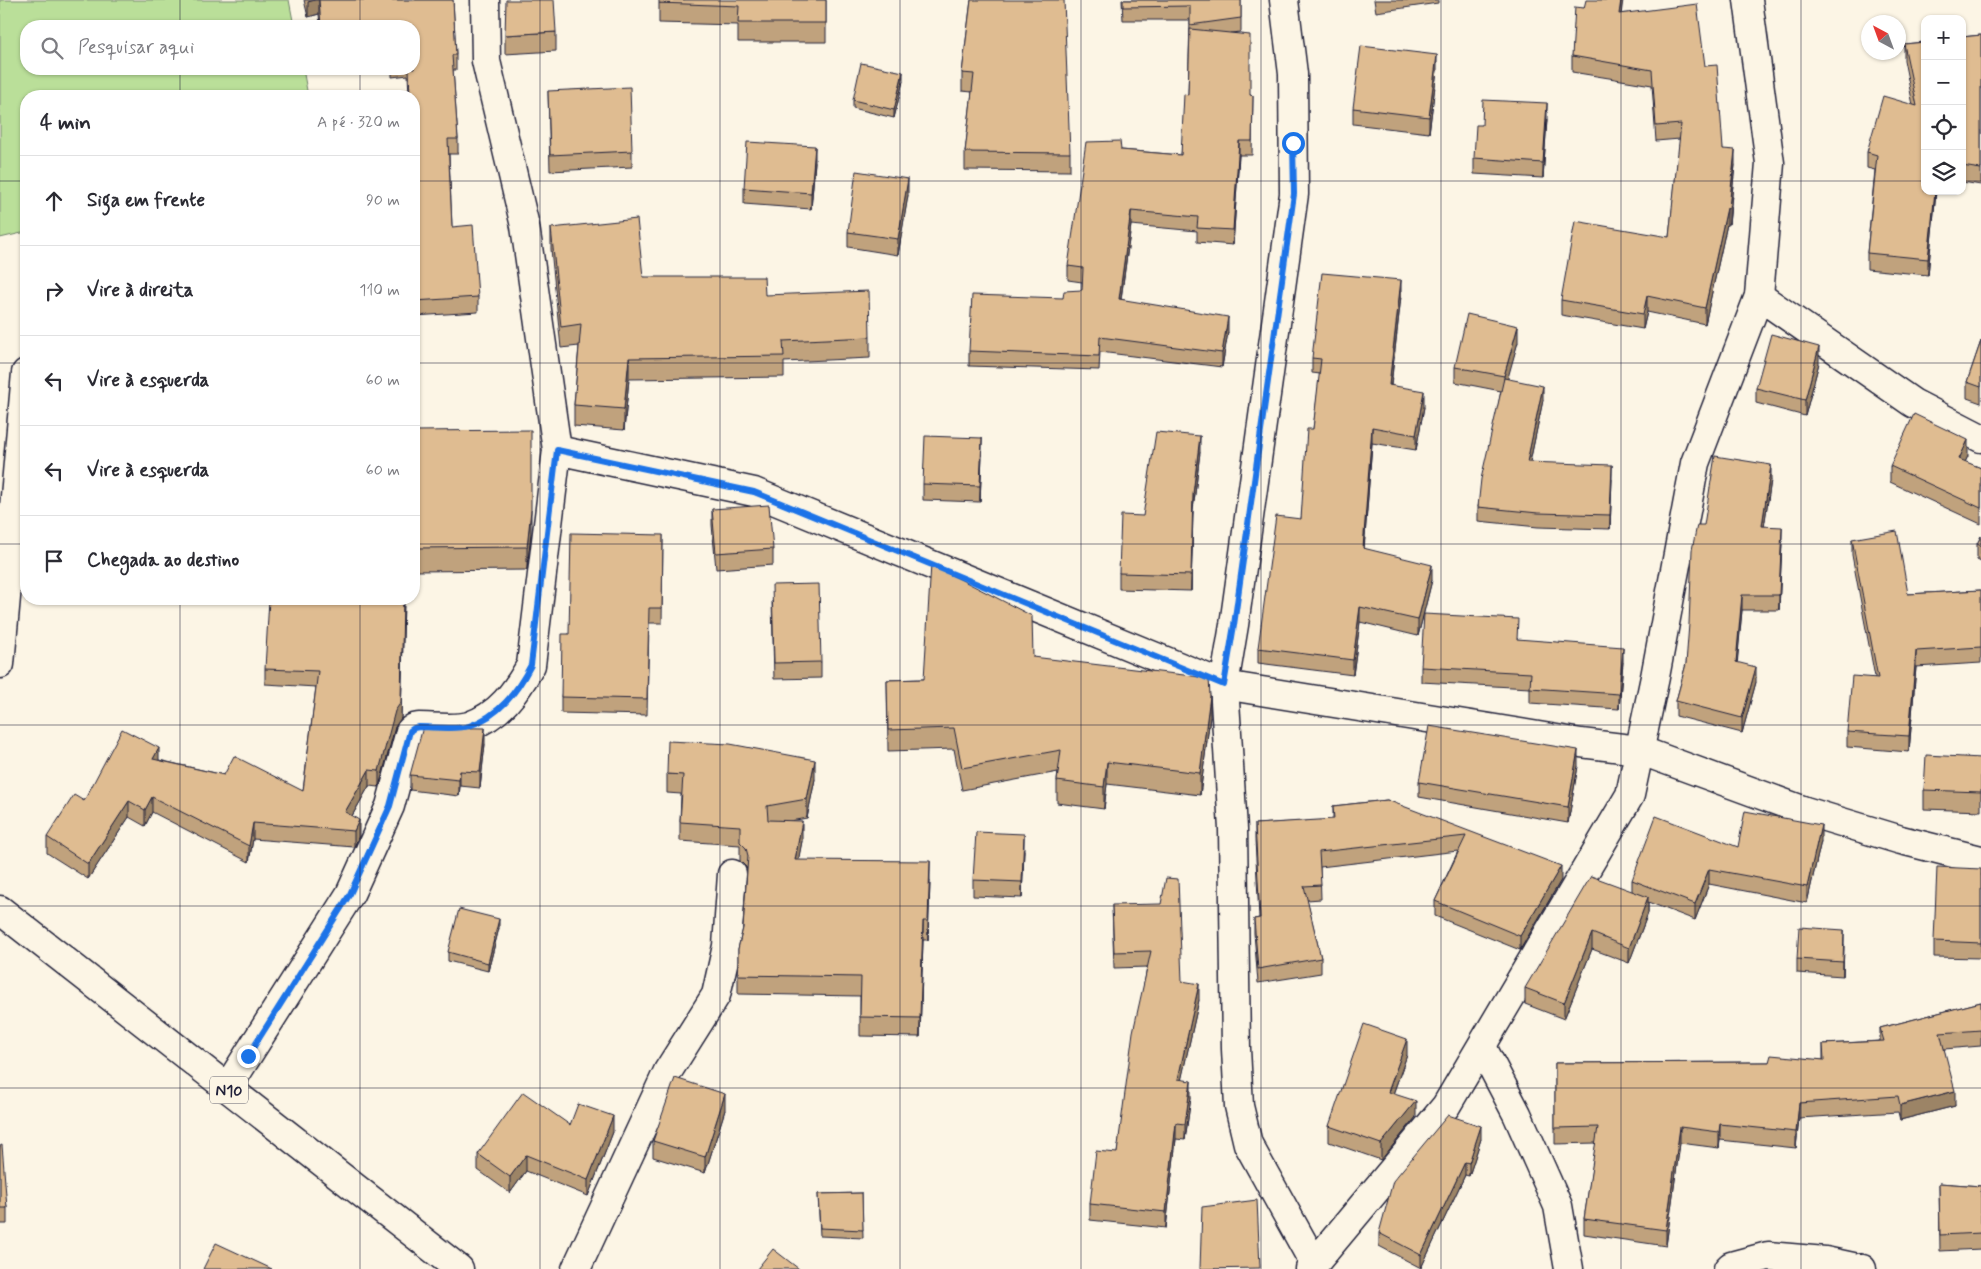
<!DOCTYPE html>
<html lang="pt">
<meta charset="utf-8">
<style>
body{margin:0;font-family:Mynerve,sans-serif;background:#f7f7f7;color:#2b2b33}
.controls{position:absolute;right:15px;top:15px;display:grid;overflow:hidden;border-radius:10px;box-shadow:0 1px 4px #0004}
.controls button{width:45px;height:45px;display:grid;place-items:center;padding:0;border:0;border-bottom:1px solid #e1e1e2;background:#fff;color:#2b2b33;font:25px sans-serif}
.compass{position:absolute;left:1861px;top:15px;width:45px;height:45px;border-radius:50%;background:#fff;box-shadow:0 1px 4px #0004;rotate:319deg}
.stop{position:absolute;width:15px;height:15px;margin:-11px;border:4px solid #1a73e8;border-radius:50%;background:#fff}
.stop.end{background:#1a73e8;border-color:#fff;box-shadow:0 1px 5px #0008}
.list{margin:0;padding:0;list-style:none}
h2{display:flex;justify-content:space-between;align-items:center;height:65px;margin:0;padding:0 20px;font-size:21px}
h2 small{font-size:16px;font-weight:400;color:#7c7c81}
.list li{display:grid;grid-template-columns:32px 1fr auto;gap:15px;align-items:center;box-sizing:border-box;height:90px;padding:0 20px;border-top:1px solid #e1e1e2}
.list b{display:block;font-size:19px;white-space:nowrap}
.list em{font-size:16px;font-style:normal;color:#7c7c81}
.icon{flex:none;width:28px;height:28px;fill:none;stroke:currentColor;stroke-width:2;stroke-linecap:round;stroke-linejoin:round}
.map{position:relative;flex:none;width:1981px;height:1269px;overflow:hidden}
.search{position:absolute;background:#fff;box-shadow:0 1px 4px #0004;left:20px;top:20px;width:400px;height:55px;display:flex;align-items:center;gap:12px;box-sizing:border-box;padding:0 18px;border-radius:20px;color:#7c7c81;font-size:19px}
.panel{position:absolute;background:#fff;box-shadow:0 1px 4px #0004;left:20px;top:90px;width:400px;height:515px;border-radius:20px}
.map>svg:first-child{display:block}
.pitch{fill:#badf99;stroke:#6e806a}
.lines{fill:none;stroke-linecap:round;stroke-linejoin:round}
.minor-casing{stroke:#22223b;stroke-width:31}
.primary-casing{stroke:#22223b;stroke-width:31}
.minor{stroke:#fcf5e5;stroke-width:28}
.primary{stroke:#fcf5e5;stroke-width:28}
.wall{fill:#c0a27d;stroke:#22223b}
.shaded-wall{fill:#9c8466;stroke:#22223b}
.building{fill:#dfbc91;stroke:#22223b}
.route{stroke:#1a73e8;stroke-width:6}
.grid{fill:none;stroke:#22223b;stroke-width:1;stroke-opacity:0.55}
.labels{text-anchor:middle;stroke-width:5;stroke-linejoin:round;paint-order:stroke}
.shield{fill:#fcf5e5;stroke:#63616e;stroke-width:1}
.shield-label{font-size:16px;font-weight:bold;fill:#22223b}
</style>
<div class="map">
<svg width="1981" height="1269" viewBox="0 0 1981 1269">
<rect width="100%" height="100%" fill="#fcf5e5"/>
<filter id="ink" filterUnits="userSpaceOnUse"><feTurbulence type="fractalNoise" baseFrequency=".02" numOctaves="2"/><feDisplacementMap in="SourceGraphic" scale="10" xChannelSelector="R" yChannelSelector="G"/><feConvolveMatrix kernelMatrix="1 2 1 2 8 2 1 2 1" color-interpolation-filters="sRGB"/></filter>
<g filter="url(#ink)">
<polygon class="pitch" points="0,0 289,0 294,26 26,26 26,69 303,69 308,96 26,96 26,232 0,238"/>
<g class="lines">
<g class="minor-casing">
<g id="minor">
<polyline points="1284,0 1293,74 1294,194 1234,625 1224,685 1233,829 1236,1049 1239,1106 1248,1144 1314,1263"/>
<polyline points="1759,296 1913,403 1981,438"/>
<polyline points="557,450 754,492 1224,685 1581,743 1639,750 1805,811 1901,840 1981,860"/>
<polyline points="0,664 26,373"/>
<polyline points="1482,1047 1517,1114 1558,1206 1569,1269"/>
<path d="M227 1088 350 894 390 806 410 731 414 728 419 727C432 727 456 730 469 726 499 716 516 692 531 665L557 450 525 226 486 61 485 0"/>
<polyline points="576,1269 668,1071 716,995 727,946 732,874"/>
<polyline points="1310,1269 1446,1106 1630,795 1655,677 1695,463 1759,296 1770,163 1748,0"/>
<polyline points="1728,1269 1731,1266 1768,1256 1825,1261 1862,1269"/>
</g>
</g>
<g class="primary-casing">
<polyline id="primary" points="0,910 459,1269"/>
</g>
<use href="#minor" class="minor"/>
<use href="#primary" class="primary"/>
</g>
<g class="wall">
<polygon points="304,0 453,0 456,55 456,70 453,70 458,139 458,154 449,154 452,227 478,297 478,312 414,316 414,96 409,96 408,75 392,77 392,69 414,69 414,26 320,26 319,14 308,17"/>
<polygon points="826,0 826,42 738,42 738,25 659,23 659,3"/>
<polygon points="971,0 1070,153 1070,171 965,170 965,152 972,92 962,91 962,73"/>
<polygon points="1122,0 1241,0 1241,32 1230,33 1250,95 1253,96 1252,155 1239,155 1233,245 1197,242 1197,231 1131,225 1121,299 1228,332 1222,367 1100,352 1099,370 969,366 969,351 1063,298 1082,290 1082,282 1068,280 1068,266 1121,150 1181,155 1188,95 1190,20 1123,20"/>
<polygon points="1374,0 1438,0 1438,3 1376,12"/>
<polygon points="1584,8 1621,14 1705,66 1723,149 1735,165 1729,224 1727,224 1705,324 1647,312 1643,329 1561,315 1561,300 1669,237 1680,139 1656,141 1652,85 1572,72 1572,56"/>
<polygon points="556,32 556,51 505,54 505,35"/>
<polygon points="1981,35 1981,185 1962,182 1962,37"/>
<polygon points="1925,42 1925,191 1936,191 1928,275 1867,269 1867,253 1875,170 1867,168 1867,152 1913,105 1904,60 1904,44"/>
<polygon points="323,69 365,69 324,72"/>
<polygon points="1437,70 1429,133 1353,124 1353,108"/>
<polygon points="903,81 894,118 853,108 853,100"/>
<polygon points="548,91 632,151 632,167 550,171"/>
<polygon points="1547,119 1543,178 1474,174 1474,158"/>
<polygon points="815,162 811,209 744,204 744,188"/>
<polygon points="908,195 898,255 848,247 848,232"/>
<polygon points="551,228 643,277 765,295 870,337 870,358 784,362 784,377 629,379 624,430 574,426 574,405 579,346 561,348 551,249"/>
<polygon points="1401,296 1391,386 1424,407 1416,450 1372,443 1364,548 1432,580 1418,636 1360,622 1353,675 1258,663 1258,648 1301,519 1313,429 1320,374 1312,373 1312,358"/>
<polygon points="1981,341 1981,403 1967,398 1967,382"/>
<polygon points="1518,342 1507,378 1543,400 1530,462 1612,479 1610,529 1538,527 1478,521 1478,507 1501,391 1455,382 1455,367"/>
<polygon points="1819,363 1805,416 1756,403 1756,388"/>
<polygon points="414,431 531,533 527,570 414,571"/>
<polygon points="1200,452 1193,510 1191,591 1119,589 1119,573 1143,516"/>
<polygon points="982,454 980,502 923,500 923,484"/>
<polygon points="1968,456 1965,462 1981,468 1981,524 1890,482 1890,466"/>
<polygon points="1771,480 1764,526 1782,542 1779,610 1742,610 1737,662 1756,682 1742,733 1676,716 1676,701 1686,664 1704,525"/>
<polygon points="712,509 773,549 773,565 716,569 712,525"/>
<polygon points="663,535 662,623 649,623 647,715 561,713 561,697 569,634"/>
<polygon points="1981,536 1981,562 1977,560 1977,544"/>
<polygon points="1852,539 1908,594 1981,590 1981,663 1916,667 1909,752 1847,747 1847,732 1875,677 1852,555"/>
<polygon points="404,599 401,718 395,727 379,787 369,786 352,816 359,836 354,847 253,839 249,862 152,812 145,826 129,817 88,879 47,853 47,837 84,801 159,760 224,775 303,791 316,687 265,684 265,669 348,601"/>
<polygon points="772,601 821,662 821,678 774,679"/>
<polygon points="1517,639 1623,662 1619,709 1530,703 1530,688 1421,682 1421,667"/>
<polygon points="1033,657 1210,717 1200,795 1107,784 1104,809 1057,803 1057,781 1058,772 962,790 954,749 888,751 887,680 924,679"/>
<polygon points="485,744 480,788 460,786 459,796 410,790 410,775"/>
<polygon points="1981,758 1981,811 1924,809 1924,790"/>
<polygon points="1578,766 1568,823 1419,797 1419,782"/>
<polygon points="667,774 815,779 807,818 790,821 802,841 798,860 930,881 928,940 923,940 920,1037 860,1036 860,996 738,994 738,949 743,928 747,870 746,867 740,861 740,845 680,841 680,822 681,794 667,793"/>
<polygon points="1387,800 1561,880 1520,950 1435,916 1435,901 1458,851 1320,867 1321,899 1307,900 1321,958 1321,973 1258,983 1254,933 1254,919 1259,918 1255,839 1255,824 1333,820 1333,806"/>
<polygon points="1821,841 1807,903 1709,884 1695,920 1648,902 1648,913 1629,963 1592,949 1564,1019 1525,1004 1525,988 1632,891 1632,880 1738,847"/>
<polygon points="1024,850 1022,898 973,896 973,880"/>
<polygon points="1981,869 1981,958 1934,957 1934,941"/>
<polygon points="1112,905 1182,981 1199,1000 1181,1080 1191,1097 1185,1140 1176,1139 1166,1228 1090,1220 1090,1204 1117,1153 1147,967 1114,968"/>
<polygon points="499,928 488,971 448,961 448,952"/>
<polygon points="1844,944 1843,976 1797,973 1797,959"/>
<polygon points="1981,1002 1981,1046 1944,1049 1955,1106 1900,1120 1898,1112 1799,1118 1796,1148 1720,1140 1719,1148 1680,1143 1666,1246 1584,1234 1584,1219 1596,1143 1555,1144 1555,1063 1769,1062 1823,1060 1823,1044 1880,1041 1880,1028"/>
<polygon points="1407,1055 1393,1094 1416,1117 1381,1160 1329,1142 1329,1126"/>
<polygon points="725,1110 705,1173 653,1157 653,1141"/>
<polygon points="613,1132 588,1196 526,1171 510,1193 478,1170 478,1154"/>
<polygon points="1481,1139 1469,1176 1465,1175 1421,1268 1379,1246 1379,1233"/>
<polygon points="0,1146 7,1208 7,1224 0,1224"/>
<polygon points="1939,1183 1981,1186 1981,1249 1940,1251"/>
<polygon points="862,1193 863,1238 820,1236 818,1194"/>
</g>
<g class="shaded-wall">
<polygon points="315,0 319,0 319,14 308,17 308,2"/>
<polygon points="1621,0 1623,0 1619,30 1619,14"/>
<polygon points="1437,55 1437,70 1429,133 1429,117"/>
<polygon points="903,72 903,81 894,118 894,110"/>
<polygon points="1547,103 1547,119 1543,178 1543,163"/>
<polygon points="1239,141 1239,155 1233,245 1233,230"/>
<polygon points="815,146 815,162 811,209 811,193"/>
<polygon points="1735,150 1735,165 1729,224 1729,208"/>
<polygon points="908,179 908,195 898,255 898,239"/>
<polygon points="1935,191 1936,191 1928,275 1928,259"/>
<polygon points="1727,208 1727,224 1705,324 1705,308"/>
<polygon points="1131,211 1131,225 1119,313 1119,299"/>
<polygon points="1401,280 1401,296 1389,401 1389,385"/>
<polygon points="1647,296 1647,312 1643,329 1643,314"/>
<polygon points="1228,317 1228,332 1222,367 1222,353"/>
<polygon points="1518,326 1518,342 1504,392 1504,376"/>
<polygon points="1819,347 1819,363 1805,416 1805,400"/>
<polygon points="629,358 629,379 624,430 624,409"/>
<polygon points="1543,386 1543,400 1527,476 1527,462"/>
<polygon points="1424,391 1424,407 1416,450 1416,435"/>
<polygon points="1372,427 1372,443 1363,564 1363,548"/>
<polygon points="1200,436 1200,452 1193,510 1191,591 1193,494"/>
<polygon points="982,438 982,454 980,502 980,486"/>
<polygon points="1968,440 1968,456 1959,475 1959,459"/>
<polygon points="1612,465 1612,479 1610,529 1610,515"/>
<polygon points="1771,465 1771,480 1762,541 1762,526"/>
<polygon points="531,510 531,533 527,570 527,547"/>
<polygon points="1782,527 1782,542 1779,610 1779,595"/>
<polygon points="1432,565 1432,580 1418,636 1418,620"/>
<polygon points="1742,595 1742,610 1736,677 1736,662"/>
<polygon points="404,599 401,718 395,727 379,787 379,771"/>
<polygon points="1360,607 1360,622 1353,675 1353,660"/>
<polygon points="1623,647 1623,662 1619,709 1619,694"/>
<polygon points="1916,651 1916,667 1909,752 1909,736"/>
<polygon points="1756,667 1756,682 1742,733 1742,718"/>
<polygon points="1210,696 1210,717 1200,795 1200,773"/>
<polygon points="485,728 485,744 480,788 480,772"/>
<polygon points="159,748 159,764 153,759"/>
<polygon points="1578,750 1578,766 1568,823 1568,807"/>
<polygon points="815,760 815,779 807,818 807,799"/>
<polygon points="1107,762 1107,784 1104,809 1104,787"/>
<polygon points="369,770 369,786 345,828 345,812"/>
<polygon points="460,771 460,786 459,796 459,780"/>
<polygon points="152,797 152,812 145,826 145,810"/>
<polygon points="129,801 129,817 88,879 88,864"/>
<polygon points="359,820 359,836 354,847 354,831"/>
<polygon points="802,821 802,841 795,879 795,860"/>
<polygon points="253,823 253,839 249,862 249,846"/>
<polygon points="1821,825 1821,841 1807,903 1807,887"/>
<polygon points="1024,834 1024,850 1022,898 1022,882"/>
<polygon points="930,861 930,881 928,940 928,921"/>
<polygon points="1561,866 1561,880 1520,950 1520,936"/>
<polygon points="1709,869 1709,884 1695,920 1695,904"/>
<polygon points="1648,897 1648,913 1629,963 1629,948"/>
<polygon points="499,919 499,928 488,971 488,963"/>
<polygon points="923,921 923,940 920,1037 920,1018"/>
<polygon points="1844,930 1844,944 1843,976 1843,962"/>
<polygon points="1592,933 1592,949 1564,1019 1564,1003"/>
<polygon points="1199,984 1199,1000 1178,1095 1178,1079"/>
<polygon points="1407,1039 1407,1055 1388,1108 1388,1092"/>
<polygon points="1191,1081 1191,1097 1185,1140 1185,1124"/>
<polygon points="1955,1091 1955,1106 1900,1120 1900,1105"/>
<polygon points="725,1094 725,1110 705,1173 705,1157"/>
<polygon points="1416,1101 1416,1117 1381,1160 1381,1144"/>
<polygon points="1799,1103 1799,1118 1796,1148 1796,1132"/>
<polygon points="613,1116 613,1132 588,1196 588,1180"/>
<polygon points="1176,1123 1176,1139 1166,1228 1166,1212"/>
<polygon points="1720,1124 1720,1140 1719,1148 1719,1132"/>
<polygon points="1481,1126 1481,1139 1469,1176 1469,1163"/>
<polygon points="1680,1127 1680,1143 1666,1246 1666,1230"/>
<polygon points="526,1155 526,1171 510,1193 510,1177"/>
<polygon points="1465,1162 1465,1175 1421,1268 1421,1255"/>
</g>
<g class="building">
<polygon points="319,0 453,0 456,55 452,55 458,139 448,139 452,227 473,225 478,297 414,301 414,96 410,96 409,69 414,69 414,26 321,26"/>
<polygon points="506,0 554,0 556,32 505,35"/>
<polygon points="659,0 826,0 826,23 738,23 739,6 659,3"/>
<polygon points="971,0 1064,0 1070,153 965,152 974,74 962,73"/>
<polygon points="1123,0 1241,0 1241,18 1190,25 1190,6 1123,7"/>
<polygon points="1586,0 1621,0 1619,14 1697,4 1705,66 1717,65 1723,149 1735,150 1729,208 1727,208 1705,308 1647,296 1643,314 1561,300 1575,221 1669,237 1681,124 1656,126 1652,70 1572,56 1575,7 1584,8"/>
<polygon points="1190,29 1250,35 1250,95 1253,96 1252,141 1239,141 1233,230 1197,228 1198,217 1131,211 1119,299 1228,317 1222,353 1100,337 1099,356 969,351 972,295 1063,298 1064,291 1082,290 1083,268 1068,266 1086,142 1120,141 1121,150 1181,155 1184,94 1188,95"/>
<polygon points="1981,35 1981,169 1962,166 1962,37"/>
<polygon points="1925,42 1925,191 1935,191 1928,259 1867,253 1877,155 1867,152 1883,96 1917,106 1904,44"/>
<polygon points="1361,46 1437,55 1429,117 1353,108"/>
<polygon points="861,63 903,72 894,110 853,100"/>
<polygon points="630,87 632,151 550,155 548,91"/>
<polygon points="1483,100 1547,103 1543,163 1474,158 1476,125 1482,125"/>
<polygon points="747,142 815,146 811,193 744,188"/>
<polygon points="856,171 908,179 898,239 848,232"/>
<polygon points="637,219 643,277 764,277 765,295 869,291 870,337 783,341 784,356 629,358 624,409 574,405 581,324 561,327 551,228"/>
<polygon points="1322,273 1401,280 1389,385 1424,391 1416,435 1372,427 1363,548 1432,565 1418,620 1360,607 1353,660 1258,648 1276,516 1301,519 1307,429 1313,429 1321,359 1312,358"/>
<polygon points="1467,314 1518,326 1504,376 1455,367"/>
<polygon points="1771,334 1819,347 1805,400 1756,388"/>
<polygon points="1981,341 1981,387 1967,382"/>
<polygon points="1504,378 1543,386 1527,462 1612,465 1610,515 1538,513 1478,507 1481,479"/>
<polygon points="1914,414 1968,440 1959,459 1981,468 1981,508 1890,466"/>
<polygon points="531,430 531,510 527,547 414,548 414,431"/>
<polygon points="1156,432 1200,436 1193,494 1191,575 1119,573 1121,515 1143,516"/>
<polygon points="925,436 982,438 980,486 923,484"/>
<polygon points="1715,456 1771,465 1762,526 1782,527 1779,595 1742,595 1736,662 1756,667 1742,718 1676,701 1686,664 1689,624 1692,550 1697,525 1704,525"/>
<polygon points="769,505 773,549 716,553 712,509"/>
<polygon points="1897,531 1908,594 1981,590 1981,647 1916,651 1909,736 1847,732 1852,676 1878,678 1852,539"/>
<polygon points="571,533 663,535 662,608 649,608 647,699 561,697 562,634 569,634"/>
<polygon points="1981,536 1981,546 1977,544"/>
<polygon points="931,564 1032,616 1033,657 1209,678 1210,696 1200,773 1107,762 1104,787 1057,781 1061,750 962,768 954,728 888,730 887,680 924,679"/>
<polygon points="819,584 821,662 774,663 772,585"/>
<polygon points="269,599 303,599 348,601 348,599 403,599 401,702 395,711 379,771 369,770 345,812 359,820 354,831 253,823 249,846 152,797 145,810 129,801 88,864 47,837 74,795 84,801 122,729 159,748 153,759 224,775 234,756 303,791 318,671 265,669"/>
<polygon points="1424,614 1518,619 1517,639 1623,647 1619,694 1530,688 1531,673 1421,667"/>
<polygon points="1429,726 1578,750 1568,807 1419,782"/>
<polygon points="423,727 485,728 480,772 460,771 459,780 410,775"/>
<polygon points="668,741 730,744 815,760 807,799 767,806 768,820 802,821 795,860 930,861 928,921 923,921 920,1018 860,1017 861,977 738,975 738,949 743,928 748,856 746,848 740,842 740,826 680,822 683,775 667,774"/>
<polygon points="1926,755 1981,758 1981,792 1924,790"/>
<polygon points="1387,800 1561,866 1520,936 1435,901 1466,836 1319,852 1321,885 1304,886 1321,958 1258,969 1254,919 1260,918 1255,824 1334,819 1333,806"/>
<polygon points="1745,811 1821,825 1807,887 1709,869 1695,904 1632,880 1656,816 1738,847"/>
<polygon points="976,832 1024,834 1022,882 973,880"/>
<polygon points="1937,867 1981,869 1981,943 1934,941"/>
<polygon points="1591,876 1648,897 1629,948 1592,933 1564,1003 1525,988"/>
<polygon points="1166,878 1178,879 1182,981 1199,984 1178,1079 1191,1081 1185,1124 1176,1123 1166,1212 1090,1204 1096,1151 1117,1153 1133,1032 1151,951 1114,952 1112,905 1161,904"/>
<polygon points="459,909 499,919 488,963 448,952"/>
<polygon points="1799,927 1844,930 1843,962 1797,959"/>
<polygon points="1981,1002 1981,1030 1940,1033 1955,1091 1900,1105 1898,1096 1799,1103 1796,1132 1720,1124 1719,1132 1680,1127 1666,1230 1584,1219 1598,1127 1555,1128 1555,1063 1769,1062 1771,1055 1824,1060 1823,1044 1884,1041 1880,1028"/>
<polygon points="1364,1024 1407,1039 1388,1092 1416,1101 1381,1144 1329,1126"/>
<polygon points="675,1078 725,1094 705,1157 653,1141"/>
<polygon points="523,1092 570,1125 578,1104 613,1116 588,1180 526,1155 510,1177 478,1154"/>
<polygon points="1448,1115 1481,1126 1469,1163 1465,1162 1421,1255 1379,1233 1393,1181"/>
<polygon points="2,1145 7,1208 0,1208 0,1146"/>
<polygon points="1939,1183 1981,1186 1981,1233 1940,1235"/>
<polygon points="862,1193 863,1230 820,1228 818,1194"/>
<polygon points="1257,1200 1260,1268 1200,1269 1202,1207"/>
<polygon points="216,1243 272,1269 203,1269"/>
<polygon points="773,1249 799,1269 757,1269"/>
</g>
</g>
<g class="lines" filter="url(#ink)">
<path class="route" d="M248 1056 350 894 390 806 410 731 414 728 419 727C432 727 457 730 469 726 499 716 517 692 531 665L557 450 754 492 1224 685 1234 625 1294 194 1293 143"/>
</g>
<path class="grid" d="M180 0V26M360 0V26M540 0V1269M720 0V1269M900 0V1269M1081 0V1269M1261 0V1269M1441 0V1269M1621 0V1269M1801 0V1269M180 69V96M360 69V96M0 181H26M414 181H1925M1962 181H1981M0 363H26M414 363H1981M0 544H26M414 544H1981M180 599V1269M360 599V1269M0 725H1981M0 906H1981M0 1088H1981"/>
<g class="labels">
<rect class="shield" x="210" y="1076.5" width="38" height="27" rx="4"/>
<g class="shield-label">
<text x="229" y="1096">N10</text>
</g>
</g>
</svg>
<div class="controls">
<button>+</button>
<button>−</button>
<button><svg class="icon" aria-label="locate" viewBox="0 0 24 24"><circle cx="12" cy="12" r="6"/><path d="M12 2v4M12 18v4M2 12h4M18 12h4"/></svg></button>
<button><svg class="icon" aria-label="layers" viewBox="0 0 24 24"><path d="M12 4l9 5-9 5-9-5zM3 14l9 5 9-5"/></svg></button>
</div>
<svg class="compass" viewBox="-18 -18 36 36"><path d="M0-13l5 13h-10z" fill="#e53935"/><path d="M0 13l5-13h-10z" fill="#7c7c81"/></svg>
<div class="stop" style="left:1293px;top:143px"></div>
<div class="stop end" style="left:248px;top:1056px"></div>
<div class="search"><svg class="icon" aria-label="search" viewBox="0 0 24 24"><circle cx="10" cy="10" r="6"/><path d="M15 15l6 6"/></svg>Pesquisar aqui</div>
<section class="panel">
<h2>4 min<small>A pé · 320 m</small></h2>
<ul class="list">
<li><svg class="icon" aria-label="ahead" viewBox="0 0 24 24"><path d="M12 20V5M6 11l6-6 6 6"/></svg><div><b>Siga em frente</b></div><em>90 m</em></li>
<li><svg class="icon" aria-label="right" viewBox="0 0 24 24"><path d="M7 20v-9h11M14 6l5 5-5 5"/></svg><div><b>Vire à direita</b></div><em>110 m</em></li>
<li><svg class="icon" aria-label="left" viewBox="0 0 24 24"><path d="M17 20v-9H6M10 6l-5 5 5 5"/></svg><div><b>Vire à esquerda</b></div><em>60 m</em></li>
<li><svg class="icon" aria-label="left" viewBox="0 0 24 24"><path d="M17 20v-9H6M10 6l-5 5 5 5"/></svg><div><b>Vire à esquerda</b></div><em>60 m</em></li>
<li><svg class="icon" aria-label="arrive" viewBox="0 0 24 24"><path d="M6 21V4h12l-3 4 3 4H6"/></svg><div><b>Chegada ao destino</b></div></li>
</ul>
</section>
</div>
